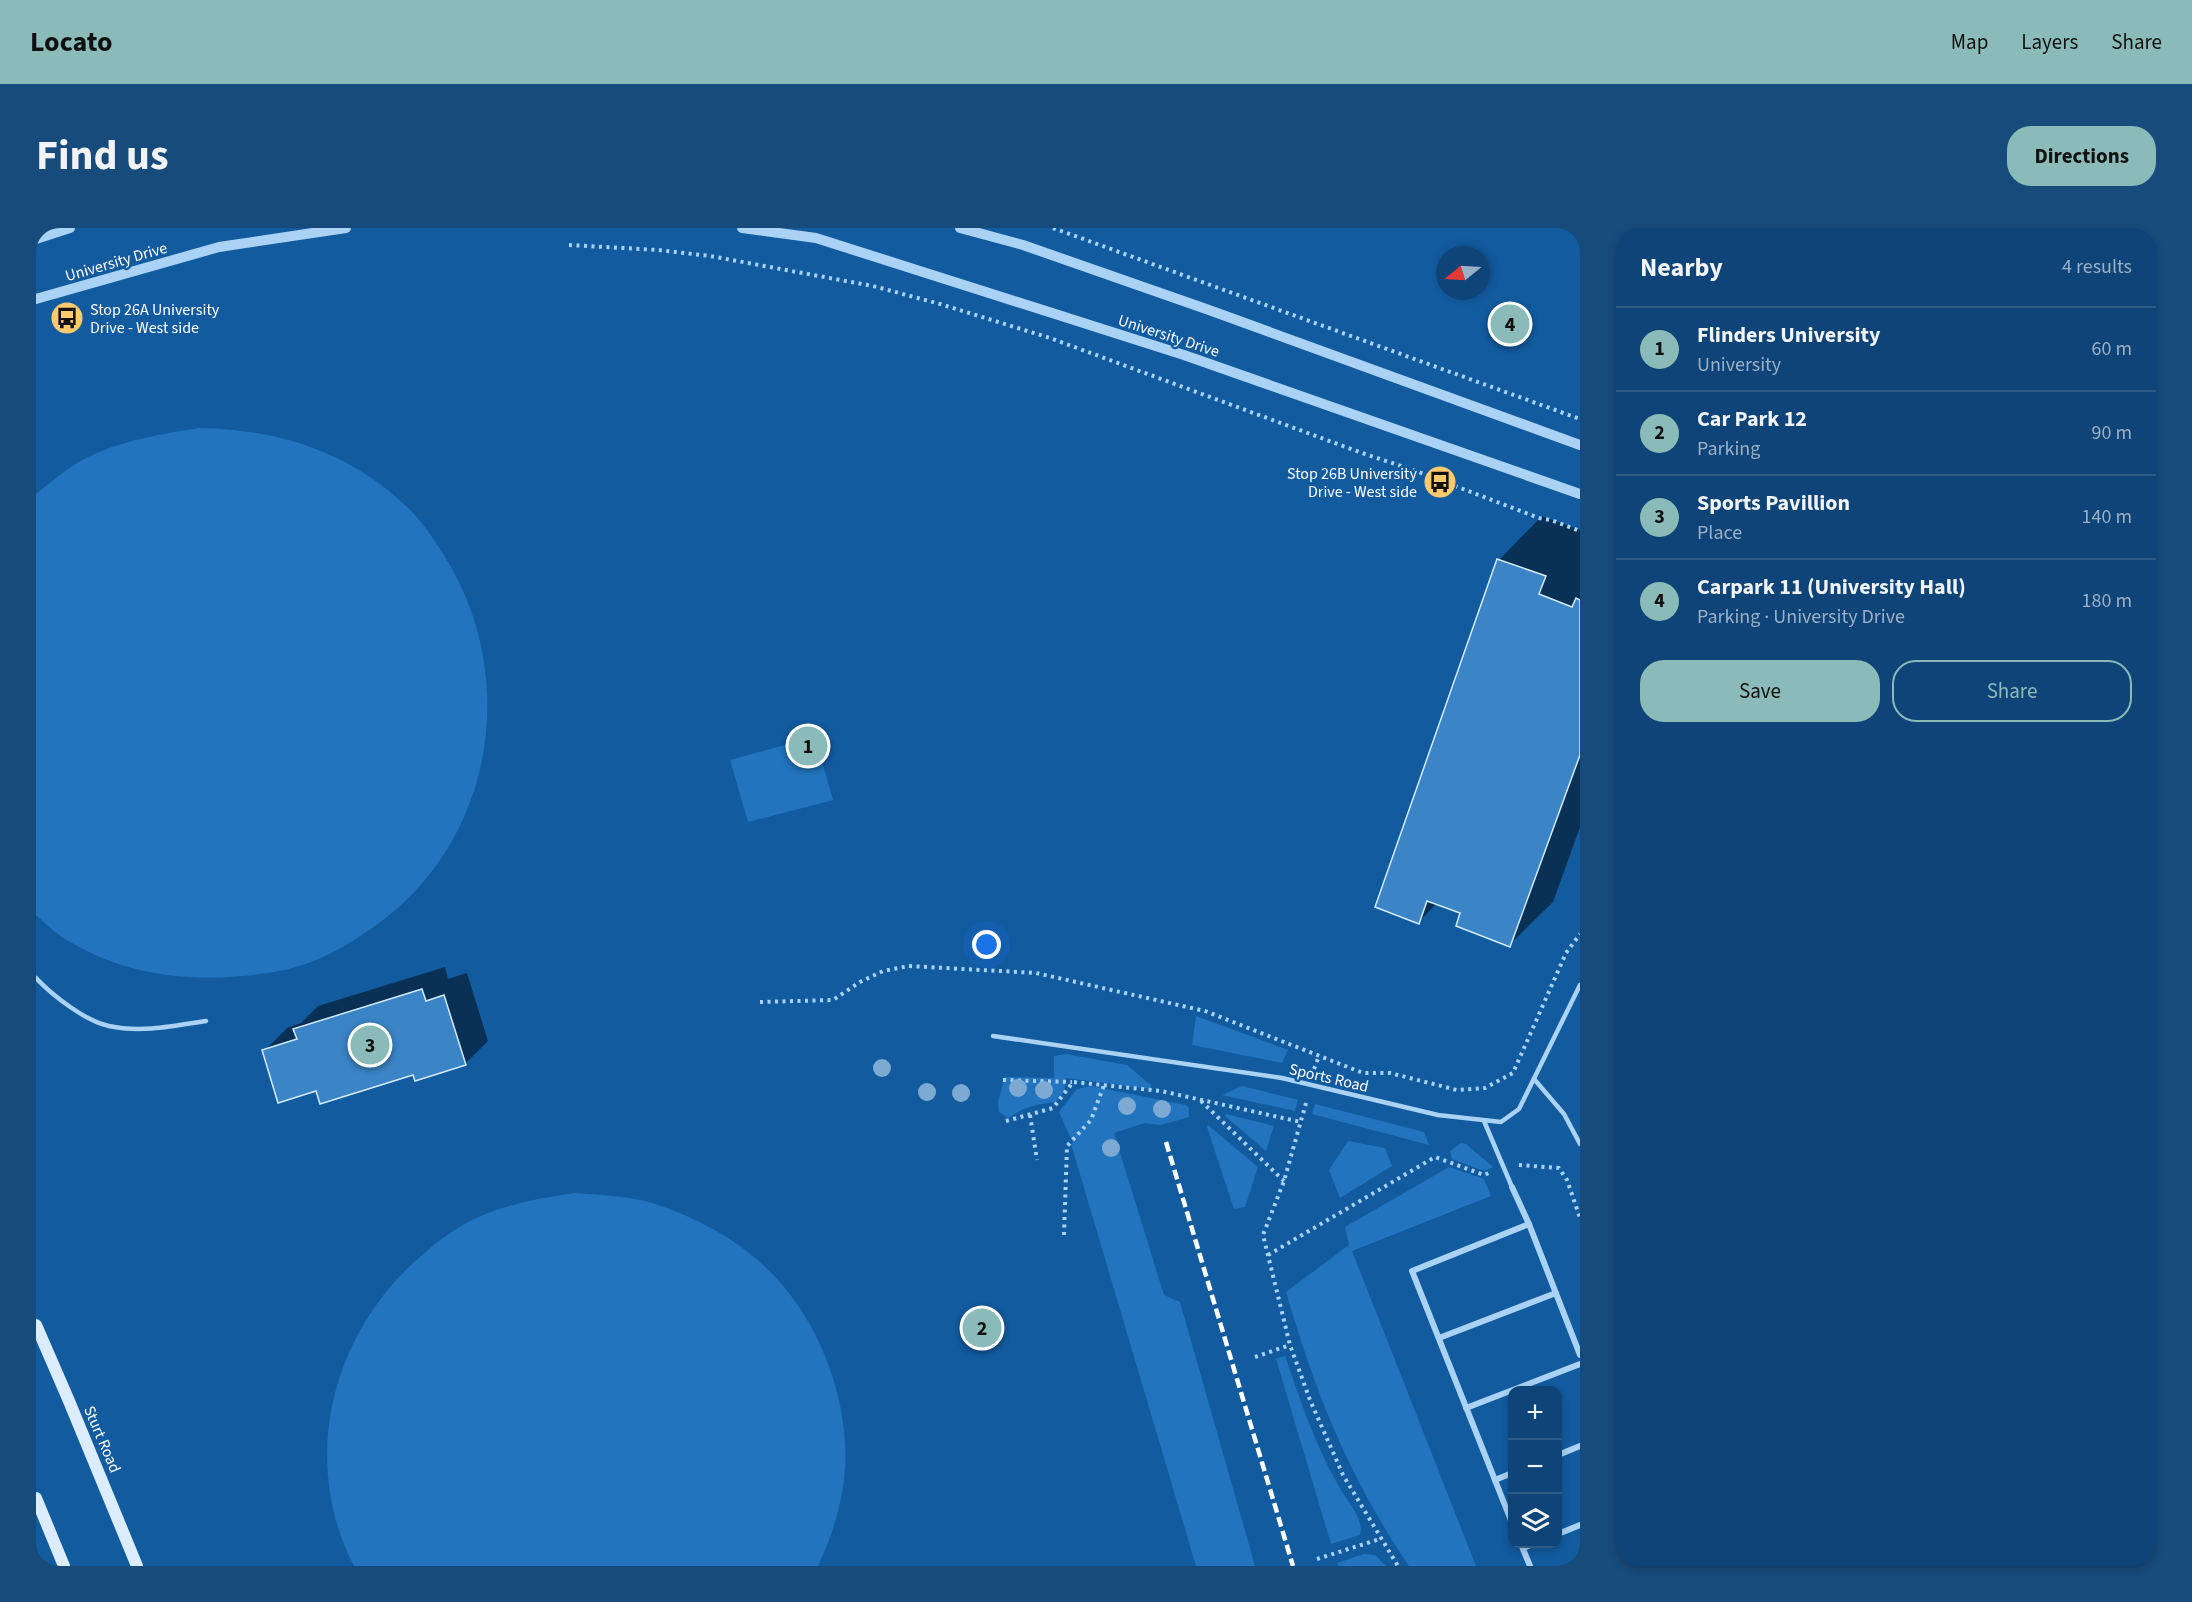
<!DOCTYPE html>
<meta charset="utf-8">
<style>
body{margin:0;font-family:"Source Sans 3",sans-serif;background:#174b7c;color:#f1f3f6}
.controls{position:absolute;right:18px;bottom:18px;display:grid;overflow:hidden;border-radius:12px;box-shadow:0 3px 9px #0003}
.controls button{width:54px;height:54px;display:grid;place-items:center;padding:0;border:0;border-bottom:2px solid #2e5c89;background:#0e4477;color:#f1f3f6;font:30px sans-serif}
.compass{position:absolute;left:1400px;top:18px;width:54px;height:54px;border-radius:50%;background:#0e4477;box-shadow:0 3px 9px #0003;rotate:252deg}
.you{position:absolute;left:951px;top:717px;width:21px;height:21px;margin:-15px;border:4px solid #fff;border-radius:50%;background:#1a73e8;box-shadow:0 0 0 9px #1a73e833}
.badge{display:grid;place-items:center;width:39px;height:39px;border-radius:50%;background:#8bbbb9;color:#111;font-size:20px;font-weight:700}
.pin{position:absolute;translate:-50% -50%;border:3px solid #fff;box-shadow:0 2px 6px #0006}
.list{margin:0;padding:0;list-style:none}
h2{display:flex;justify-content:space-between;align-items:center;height:78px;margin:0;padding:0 24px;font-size:26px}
h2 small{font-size:20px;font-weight:400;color:#9bb0c6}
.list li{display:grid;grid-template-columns:39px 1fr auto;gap:18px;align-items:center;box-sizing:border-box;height:84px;padding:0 24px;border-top:2px solid #2e5c89}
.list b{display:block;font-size:22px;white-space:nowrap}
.list p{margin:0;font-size:20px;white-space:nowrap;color:#9bb0c6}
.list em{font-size:20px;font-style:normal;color:#9bb0c6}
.actions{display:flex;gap:12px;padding:18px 24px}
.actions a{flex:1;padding:14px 0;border:2px solid #8bbbb9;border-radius:24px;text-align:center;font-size:21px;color:#8bbbb9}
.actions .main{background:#8bbbb9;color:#111}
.icon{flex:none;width:33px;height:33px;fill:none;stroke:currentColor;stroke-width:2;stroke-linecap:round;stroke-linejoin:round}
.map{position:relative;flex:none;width:1544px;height:1338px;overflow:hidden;border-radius:24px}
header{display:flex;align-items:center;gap:36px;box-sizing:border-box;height:84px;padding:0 30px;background:#8bbbb9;color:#111}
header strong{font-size:28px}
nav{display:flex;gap:33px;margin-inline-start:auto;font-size:21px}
.intro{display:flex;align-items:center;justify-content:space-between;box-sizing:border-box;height:144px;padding:0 36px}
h1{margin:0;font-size:42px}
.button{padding:15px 27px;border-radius:24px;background:#8bbbb9;color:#111;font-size:21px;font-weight:700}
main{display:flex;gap:36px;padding:0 36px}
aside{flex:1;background:#0e4477;border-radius:24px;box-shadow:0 3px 9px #0003}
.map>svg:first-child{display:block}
.green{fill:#2174bd}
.shadow{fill:#0007}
.building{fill:#3b84c6;stroke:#d3eafe;stroke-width:1.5}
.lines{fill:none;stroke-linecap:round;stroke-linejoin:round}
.path{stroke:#aad2f5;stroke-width:4;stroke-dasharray:3 4.5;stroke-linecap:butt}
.service{stroke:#aad2f5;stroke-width:4.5}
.minor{stroke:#aad2f5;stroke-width:6}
.tertiary{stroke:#aad2f5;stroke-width:10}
.secondary{stroke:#daecfd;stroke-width:12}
.rail{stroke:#fff;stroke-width:4.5;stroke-dasharray:10 4.5;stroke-linecap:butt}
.tree{fill:#7caad3}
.labels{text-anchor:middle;stroke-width:5;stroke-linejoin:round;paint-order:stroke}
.street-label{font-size:16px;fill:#fff;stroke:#125b9f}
.poi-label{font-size:16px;fill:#fff;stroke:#125b9f;text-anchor:start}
</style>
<header>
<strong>Locato</strong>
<nav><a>Map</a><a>Layers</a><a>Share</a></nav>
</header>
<div class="intro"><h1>Find us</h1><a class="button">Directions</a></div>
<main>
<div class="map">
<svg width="1544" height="1338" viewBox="0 0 1544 1338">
<rect width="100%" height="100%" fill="#125b9f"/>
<g class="green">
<path d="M164 200C240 201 314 224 370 278 386 293 398 311 409 329 485 451 457 615 339 698 288 734 257 745 194 749 135 752 81 743 29 711 19 705 9 695 0 687V266C19 251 38 234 61 225 94 211 129 205 164 200Z"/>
<polygon points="779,509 797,572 712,594 694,532"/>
<polygon points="1160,788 1252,822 1246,835 1156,817"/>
<path d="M1030 826 1091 837 1115 857V861L1030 850 1028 864 1020 874C1001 876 988 879 972 890L963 884 962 874 969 849 1018 850V828Z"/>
<polygon points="1055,858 1150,877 1153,880 1153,889 1125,897 1109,895 1078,905 1128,1067 1144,1074 1219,1338 1160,1338 1035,916 1037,915 1023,884 1041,861"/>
<polygon points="1206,858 1262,872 1259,883 1186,867"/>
<polygon points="1279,876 1388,904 1393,917 1276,886"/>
<polygon points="1190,886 1238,898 1230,923 1189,888"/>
<polygon points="1172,897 1222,939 1209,979 1198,981 1171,899"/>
<polygon points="1312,913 1349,920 1356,938 1304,970 1293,942"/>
<polygon points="1425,915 1430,916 1457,939 1448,943 1416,931 1414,923"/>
<path d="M1413 939 1448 951 1455 968 1316 1023 1440 1338H1373C1313 1249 1280 1167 1250 1064L1313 1017 1309 999Z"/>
<path d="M538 965C568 967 600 968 628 979 664 992 698 1010 726 1036 775 1080 805 1149 809 1214 812 1257 800 1300 782 1338H318C263 1232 296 1104 385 1028 403 1012 423 997 445 988 475 975 506 970 538 965Z"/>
<path d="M1249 1128C1264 1171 1279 1217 1302 1257 1309 1270 1329 1291 1324 1307L1295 1316 1240 1131Z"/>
<polygon points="1328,1326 1339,1327 1350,1338 1302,1338 1301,1335"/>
</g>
<g class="shadow">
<polygon points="1506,288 1544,302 1544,599 1517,674 1473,717 1426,684 1401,675 1383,694 1341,678 1463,332"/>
<polygon points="409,739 412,751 431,745 452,813 429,836 281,861 228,823 251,800 265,795 282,778"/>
</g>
<g class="building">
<polygon points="1461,331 1510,348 1503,366 1536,379 1540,370 1544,372 1544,527 1474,719 1420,698 1424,685 1391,673 1383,696 1339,679"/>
<polygon points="386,761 390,773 408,767 430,837 379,853 377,847 284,876 280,863 242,875 226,822 261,811 257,801"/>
</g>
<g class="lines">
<g class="path">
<polyline points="1017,0 1544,191"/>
<polyline points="533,17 622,22 674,28 837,58 904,76 1014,110 1326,225 1380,243 1503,290 1515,292 1544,303"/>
<polyline points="724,774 797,772 824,754 847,743 873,738 1000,745 1169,783 1327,845 1354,845 1421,862 1449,860 1477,845 1530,725 1544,706"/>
<polyline points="1278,841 1283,828"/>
<polyline points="967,852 1036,854"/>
<polyline points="1165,873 1248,953"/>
<polyline points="1270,875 1248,953 1227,1007 1254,1117 1274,1172 1307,1247 1362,1338"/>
<polyline points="994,887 1001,932"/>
<polyline points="970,893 1017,880 1037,854 1125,863 1265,894"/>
<polyline points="1483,937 1523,940 1531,952 1544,990"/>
<polyline points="1028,1007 1031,918 1055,892 1068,857"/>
<polyline points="1232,1027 1399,929 1448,947 1453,945"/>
<polyline points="1219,1129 1254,1117"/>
<polyline points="1281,1331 1344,1311"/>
</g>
<g class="service">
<path d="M0 750C16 767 49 793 73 798 105 805 138 798 170 793"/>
<polyline points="957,808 1246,850 1402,887 1465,894 1483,881 1544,757"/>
<polyline points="1498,851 1528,886 1544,916"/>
<polyline points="1448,893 1476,959"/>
</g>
<g class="minor">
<polyline points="1476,959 1493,996"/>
<polyline points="1403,1110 1520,1065"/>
<polyline points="1430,1180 1544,1136"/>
<polyline points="1522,1227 1544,1218"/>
<polyline points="1459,1252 1476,1245"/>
<polyline points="1476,1295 1376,1043 1493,996 1544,1127"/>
<polyline points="1522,1306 1544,1297"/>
<polyline points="1485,1316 1494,1338"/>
<polyline points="1487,1320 1497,1316"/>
</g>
<g class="tertiary">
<polyline points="706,0 780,10 1148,127 1544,266"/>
<polyline points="924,0 987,17 1173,82 1544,217"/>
<polyline points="0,11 34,0"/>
<polyline points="0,71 183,19 310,0"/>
</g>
<g class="secondary">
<polyline points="0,1097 33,1173 101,1338"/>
<polyline points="0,1270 28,1338"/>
</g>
<polyline class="rail" points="1130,914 1257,1338"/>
</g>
<g class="tree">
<circle cx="846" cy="840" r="9"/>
<circle cx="982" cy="860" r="9"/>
<circle cx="1008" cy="862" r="9"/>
<circle cx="891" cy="864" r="9"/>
<circle cx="925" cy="865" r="9"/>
<circle cx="1091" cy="878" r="9"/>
<circle cx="1126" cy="881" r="9"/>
<circle cx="1075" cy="920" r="9"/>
</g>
<defs>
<g id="bus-disc" transform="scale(1.725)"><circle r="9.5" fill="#ffc96e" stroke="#125b9f"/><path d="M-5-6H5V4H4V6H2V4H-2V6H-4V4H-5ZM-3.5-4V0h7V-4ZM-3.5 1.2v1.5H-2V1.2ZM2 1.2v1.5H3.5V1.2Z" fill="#111"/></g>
</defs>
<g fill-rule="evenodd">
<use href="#bus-disc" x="31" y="90"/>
<use href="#bus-disc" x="1404" y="254"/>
</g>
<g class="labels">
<g class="street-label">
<text transform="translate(80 33) rotate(-16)" y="6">University Drive</text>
<text transform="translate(1133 107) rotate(18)" y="6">University Drive</text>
<text transform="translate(1293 849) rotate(13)" y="6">Sports Road</text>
<text transform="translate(67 1211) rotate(67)" y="6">Sturt Road</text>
</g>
<g class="poi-label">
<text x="54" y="87">Stop 26A University<tspan x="54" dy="18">Drive - West side</tspan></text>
<text x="1381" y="251" text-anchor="end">Stop 26B University<tspan x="1381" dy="18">Drive - West side</tspan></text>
</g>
</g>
</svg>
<div class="controls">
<button>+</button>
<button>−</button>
<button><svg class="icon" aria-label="layers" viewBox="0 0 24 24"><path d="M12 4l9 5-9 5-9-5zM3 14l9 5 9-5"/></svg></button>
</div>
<svg class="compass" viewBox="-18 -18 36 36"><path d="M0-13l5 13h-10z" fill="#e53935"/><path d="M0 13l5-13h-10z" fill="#9bb0c6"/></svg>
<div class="you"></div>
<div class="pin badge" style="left:772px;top:518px">1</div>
<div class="pin badge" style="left:946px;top:1100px">2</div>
<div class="pin badge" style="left:334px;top:817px">3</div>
<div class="pin badge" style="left:1474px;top:96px">4</div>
</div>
<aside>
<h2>Nearby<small>4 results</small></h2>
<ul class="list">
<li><span class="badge">1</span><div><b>Flinders University</b><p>University</p></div><em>60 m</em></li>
<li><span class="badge">2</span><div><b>Car Park 12</b><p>Parking</p></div><em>90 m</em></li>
<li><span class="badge">3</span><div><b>Sports Pavillion</b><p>Place</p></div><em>140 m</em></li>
<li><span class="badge">4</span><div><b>Carpark 11 (University Hall)</b><p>Parking · University Drive</p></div><em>180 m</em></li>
</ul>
<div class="actions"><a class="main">Save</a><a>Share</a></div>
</aside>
</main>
